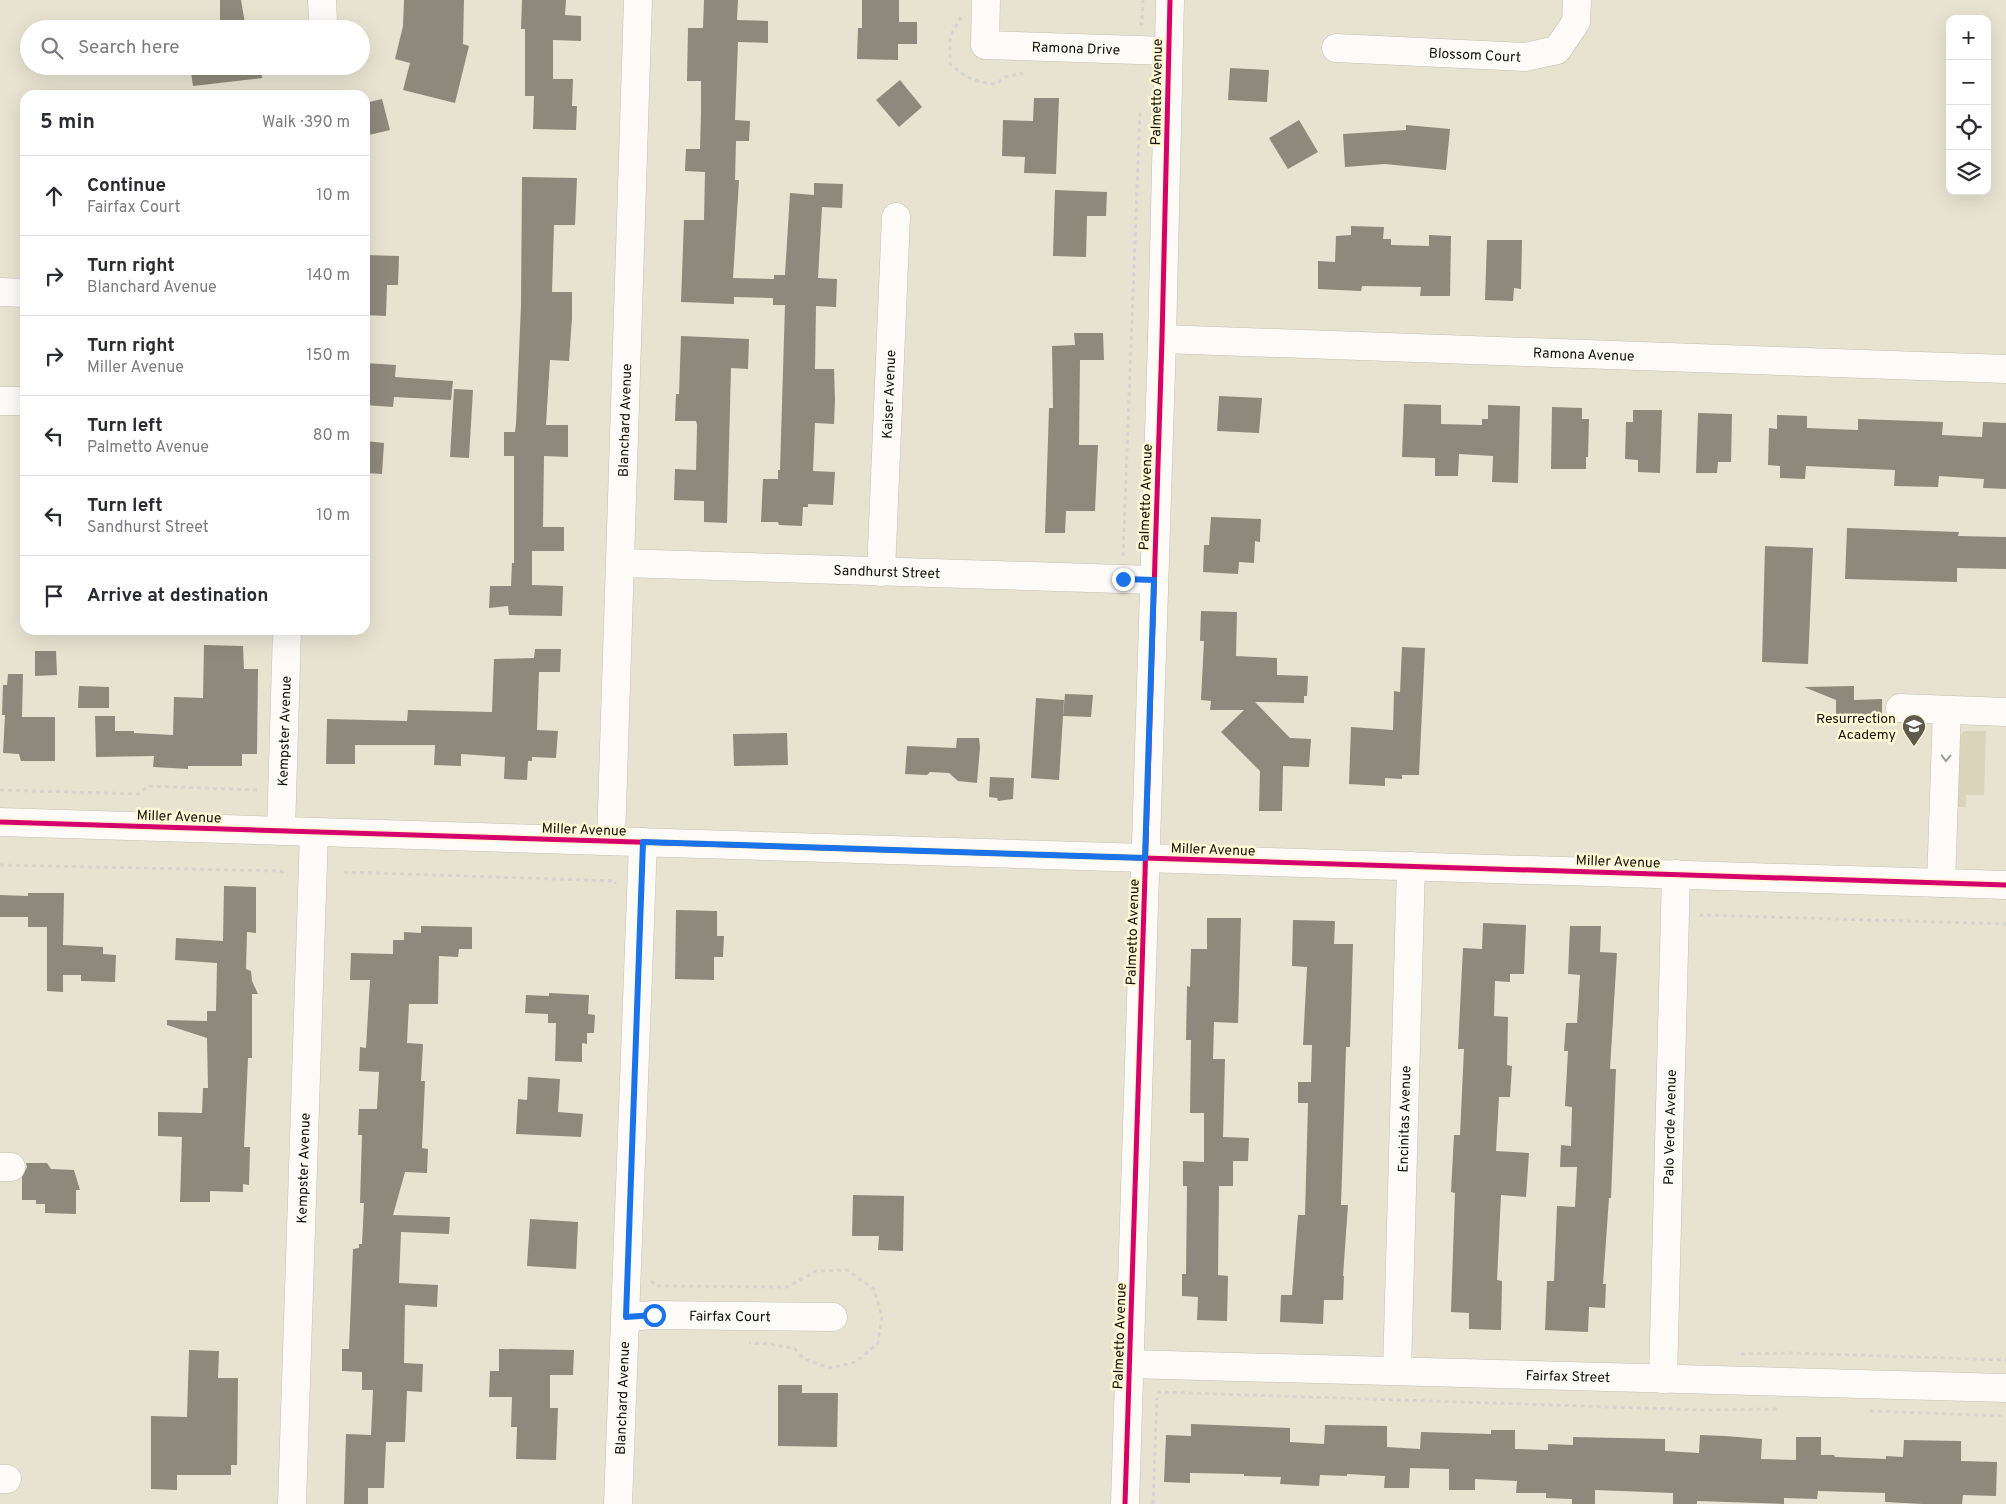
<!DOCTYPE html>
<meta charset="utf-8">
<style>
body{margin:0;font-family:Overpass,sans-serif;background:#f2f2f3;color:#2b2b33}
.controls{position:absolute;right:15px;top:15px;display:grid;overflow:hidden;border-radius:10px;box-shadow:0 5px 20px #0002}
.controls button{width:45px;height:45px;display:grid;place-items:center;padding:0;border:0;border-bottom:1px solid #e1e1e2;background:#fff;color:#2b2b33;font:25px sans-serif}
.stop{position:absolute;width:15px;height:15px;margin:-11px;border:4px solid #1a73e8;border-radius:50%;background:#fff}
.stop.end{background:#1a73e8;border-color:#fff;box-shadow:0 1px 5px #0008}
.list{margin:0;padding:0;list-style:none}
h2{display:flex;justify-content:space-between;align-items:center;height:65px;margin:0;padding:0 20px;font-size:21px}
h2 small{font-size:16px;font-weight:400;color:#7c7c81}
.list li{display:grid;grid-template-columns:32px 1fr auto;gap:15px;align-items:center;box-sizing:border-box;height:80px;padding:0 20px;border-top:1px solid #e1e1e2}
.list b{display:block;font-size:19px;white-space:nowrap}
.list p{margin:0;font-size:16px;white-space:nowrap;color:#7c7c81}
.list em{font-size:16px;font-style:normal;color:#7c7c81}
.icon{flex:none;width:28px;height:28px;fill:none;stroke:currentColor;stroke-width:2;stroke-linecap:round;stroke-linejoin:round}
.map{position:relative;flex:none;width:2006px;height:1504px;overflow:hidden}
.search{position:absolute;background:#fff;box-shadow:0 5px 20px #0002;left:20px;top:20px;width:350px;height:55px;display:flex;align-items:center;gap:12px;box-sizing:border-box;padding:0 18px;border-radius:28px;color:#7c7c81;font-size:19px}
.panel{position:absolute;background:#fff;box-shadow:0 5px 20px #0002;left:20px;top:90px;width:350px;height:545px;border-radius:15px}
.map>svg:first-child{display:block}
.green{fill:#dad4ba}
.building{fill:#8d897c}
.lines{fill:none;stroke-linecap:round;stroke-linejoin:round}
.minor-casing{stroke:#c3bfb1;stroke-width:29}
.path{stroke:#d4d3ce;stroke-width:3;stroke-dasharray:4 4;stroke-linecap:butt}
.minor{stroke:#fcfbf8;stroke-width:28}
.cycleway-casing{stroke:#fff7d5;stroke-width:8}
.cycleway{stroke:#d6006c;stroke-width:5}
.oneway{stroke:#9f9d97}
.route{stroke:#1a73e8;stroke-width:6}
.labels{text-anchor:middle;stroke-width:5;stroke-linejoin:round;paint-order:stroke}
.street-label{font-size:14px;fill:#131005;stroke:#fff7d5}
.poi-label{font-size:14px;fill:#131005;stroke:#fff7d5;text-anchor:end}
</style>
<div class="map">
<svg width="2006" height="1504" viewBox="0 0 2006 1504">
<rect width="100%" height="100%" fill="#e8e3d1"/>
<polygon class="green" points="1964,731 1986,731 1984,795 1966,795 1966,807 1954,807 1955,741"/>
<g class="building">
<polygon points="220,0 241,0 246,29 220,29"/>
<polygon points="404,0 464,0 463,44 469,46 455,103 403,90 410,63 395,59 403,26"/>
<polygon points="522,0 566,0 565,15 581,16 581,41 553,40 553,79 573,79 572,106 577,106 576,130 533,129 534,96 525,96 525,29 521,29"/>
<polygon points="704,0 738,0 737,20 768,21 768,43 738,42 735,120 750,121 749,141 736,141 735,180 739,180 733,278 774,279 774,275 785,275 790,193 814,195 814,183 843,184 842,208 822,207 818,278 837,279 836,307 816,306 815,369 834,369 835,400 834,424 815,423 813,471 835,472 833,505 808,504 808,507 803,507 802,526 779,525 778,522 761,522 763,479 778,479 778,470 780,470 785,305 773,305 773,298 734,297 734,304 681,302 684,220 704,220 705,172 685,171 686,149 700,149 701,112 701,81 687,81 688,28 703,28"/>
<polygon points="862,0 899,0 899,22 917,22 917,44 898,44 898,60 857,59 858,28 862,28"/>
<polygon points="190,66 261,66 262,78 193,86"/>
<polygon points="1230,68 1269,70 1267,102 1228,100"/>
<polygon points="900,80 922,107 899,127 876,100"/>
<polygon points="1034,98 1059,98 1056,174 1024,173 1025,157 1002,156 1003,120 1033,121"/>
<polygon points="382,99 390,130 365,136 365,103"/>
<polygon points="1299,120 1318,152 1288,169 1269,138"/>
<polygon points="1406,125 1450,129 1446,170 1385,164 1345,167 1343,134 1406,130"/>
<polygon points="522,177 577,178 575,225 554,225 552,292 572,292 572,318 569,361 550,360 546,425 568,425 568,457 544,456 543,527 564,527 564,551 532,551 532,585 563,586 562,616 509,615 508,606 489,608 490,586 511,586 512,563 514,563 514,456 504,456 504,432 515,432 516,424 521,305"/>
<polygon points="1055,190 1107,192 1106,216 1087,216 1086,257 1053,256"/>
<polygon points="1351,226 1384,227 1383,239 1391,239 1391,245 1429,246 1429,235 1451,236 1450,296 1420,296 1421,287 1362,286 1361,291 1318,289 1318,261 1335,262 1336,236 1351,235"/>
<polygon points="1487,240 1522,240 1521,289 1514,288 1513,301 1485,300"/>
<polygon points="365,255 399,256 398,285 387,285 386,316 365,315"/>
<polygon points="1074,333 1103,333 1104,360 1080,360 1079,445 1098,445 1095,511 1066,511 1065,533 1045,533 1049,408 1053,408 1052,346 1075,345"/>
<polygon points="681,336 749,339 748,369 731,368 727,523 704,522 704,501 674,500 675,469 696,470 697,425 696,421 675,421 676,394 679,394"/>
<polygon points="365,363 396,365 395,377 453,381 451,400 394,397 393,407 365,405"/>
<polygon points="454,389 473,390 469,458 450,457"/>
<polygon points="1219,396 1262,398 1259,433 1217,431"/>
<polygon points="1404,404 1441,405 1441,424 1482,425 1482,419 1488,419 1488,405 1520,406 1518,483 1492,482 1493,456 1459,454 1458,476 1435,476 1435,458 1402,457"/>
<polygon points="1552,407 1582,408 1582,419 1589,419 1588,457 1586,457 1586,469 1551,469"/>
<polygon points="1633,410 1662,410 1660,473 1638,472 1638,460 1625,459 1626,422 1633,422"/>
<polygon points="1698,413 1732,414 1731,462 1718,462 1717,473 1696,473"/>
<polygon points="1777,415 1807,416 1807,428 1858,430 1858,419 1943,422 1942,435 1982,437 1983,422 2006,423 2006,489 1983,488 1984,479 1939,476 1938,487 1894,486 1895,470 1806,466 1805,479 1780,478 1780,466 1768,465 1769,428 1777,429"/>
<polygon points="365,441 384,443 382,474 365,473"/>
<polygon points="1211,517 1261,519 1260,542 1255,541 1254,563 1239,562 1238,574 1203,572 1204,545 1209,545"/>
<polygon points="1847,528 1959,532 1958,536 2006,537 2006,569 1957,568 1957,582 1845,579"/>
<polygon points="1765,546 1813,548 1808,664 1762,662"/>
<polygon points="1201,611 1237,612 1236,656 1277,658 1277,675 1308,676 1307,696 1304,696 1304,703 1255,702 1290,738 1311,739 1309,767 1283,766 1282,811 1259,811 1260,771 1221,732 1244,710 1210,710 1211,701 1201,700 1204,641 1200,641"/>
<polygon points="204,645 243,646 244,669 258,669 257,754 242,754 242,766 188,766 188,769 153,767 154,756 96,757 95,716 115,716 115,731 134,731 134,733 173,735 174,697 203,698"/>
<polygon points="1402,647 1425,648 1419,775 1402,775 1402,779 1385,778 1385,786 1349,784 1351,727 1393,730 1394,691 1400,692"/>
<polygon points="535,649 561,649 560,672 539,672 537,730 558,731 556,758 532,757 532,761 528,761 527,780 504,779 505,757 461,754 461,766 434,765 435,745 355,745 355,764 326,764 327,719 407,721 408,710 492,712 494,659 534,658"/>
<polygon points="35,651 56,651 57,675 35,676"/>
<polygon points="8,674 23,674 22,717 55,717 55,761 21,761 19,754 3,753 5,715 2,715 3,685 7,685"/>
<polygon points="79,686 109,687 109,708 78,708"/>
<polygon points="1854,686 1854,700 1882,699 1882,720 1836,721 1836,700 1804,687"/>
<polygon points="1065,694 1093,695 1091,717 1063,716"/>
<polygon points="1036,698 1064,700 1059,780 1031,778"/>
<polygon points="787,733 788,765 734,766 733,734"/>
<polygon points="957,738 979,738 980,747 977,783 958,781 949,773 930,772 927,775 905,774 907,746 956,748"/>
<polygon points="990,777 1014,778 1013,799 998,801 997,798 989,797"/>
<polygon points="224,886 256,887 256,933 247,932 246,969 251,971 252,981 258,994 252,994 252,1058 248,1058 244,1147 250,1147 249,1185 243,1184 243,1192 210,1191 210,1202 180,1202 182,1137 158,1136 158,1112 202,1113 203,1088 208,1088 207,1038 167,1025 167,1020 207,1021 207,1011 216,1011 217,963 175,960 176,938 223,941"/>
<polygon points="28,893 64,893 63,945 103,947 103,954 116,955 115,982 81,981 81,975 63,975 63,992 47,991 47,927 28,927 28,917 0,917 0,895 28,896"/>
<polygon points="676,910 717,911 717,936 724,936 723,957 714,957 714,980 675,979"/>
<polygon points="1207,918 1241,918 1238,1023 1214,1022 1213,1059 1225,1059 1223,1137 1249,1138 1248,1161 1233,1161 1233,1186 1219,1186 1218,1275 1228,1276 1227,1321 1197,1320 1198,1297 1182,1296 1182,1274 1186,1274 1187,1186 1183,1186 1183,1161 1204,1162 1204,1113 1190,1113 1191,1040 1186,1040 1187,986 1190,987 1191,949 1207,949"/>
<polygon points="1293,920 1335,921 1334,944 1353,944 1350,1047 1346,1047 1344,1115 1341,1205 1348,1205 1343,1276 1344,1276 1343,1300 1324,1300 1323,1324 1280,1322 1281,1295 1292,1295 1298,1215 1305,1215 1308,1103 1298,1103 1298,1082 1311,1082 1312,1045 1303,1045 1307,967 1292,966"/>
<polygon points="1483,923 1526,925 1524,974 1510,974 1510,982 1495,981 1494,1016 1508,1017 1507,1065 1512,1066 1510,1097 1499,1097 1496,1151 1529,1153 1526,1197 1501,1195 1497,1280 1502,1281 1501,1330 1469,1329 1469,1313 1451,1312 1455,1193 1451,1192 1454,1135 1460,1135 1464,1049 1458,1049 1463,948 1482,949"/>
<polygon points="421,926 472,927 472,949 459,949 458,957 439,956 438,1004 409,1004 407,1043 423,1044 421,1081 425,1081 422,1148 428,1149 427,1173 405,1172 393,1215 450,1217 449,1234 401,1232 399,1283 438,1285 437,1307 405,1305 404,1363 423,1364 422,1392 407,1391 405,1442 386,1442 384,1488 368,1488 368,1504 344,1504 346,1434 371,1435 373,1390 362,1390 362,1372 342,1371 342,1349 349,1349 353,1249 359,1248 359,1244 362,1244 364,1203 360,1203 362,1135 358,1135 359,1109 377,1109 379,1072 359,1071 360,1047 366,1048 370,980 350,980 351,953 393,954 393,940 404,940 404,932 421,933"/>
<polygon points="1570,926 1601,926 1600,952 1617,953 1610,1069 1616,1069 1611,1198 1609,1198 1603,1284 1606,1284 1605,1308 1589,1307 1588,1332 1545,1330 1547,1281 1554,1281 1557,1206 1575,1207 1577,1167 1560,1167 1561,1145 1571,1146 1572,1107 1565,1106 1568,1051 1564,1051 1566,1023 1577,1023 1580,975 1568,974"/>
<polygon points="549,993 589,995 588,1014 595,1015 594,1033 587,1033 587,1044 582,1043 582,1062 555,1061 556,1023 548,1023 548,1014 525,1013 526,995 549,996"/>
<polygon points="528,1077 560,1079 558,1112 583,1114 581,1137 516,1134 518,1099 527,1100"/>
<polygon points="26,1163 47,1163 51,1169 74,1170 80,1190 76,1190 76,1214 45,1213 45,1204 36,1204 36,1200 22,1200 22,1177 27,1167"/>
<polygon points="853,1195 904,1196 903,1251 878,1250 879,1236 852,1236"/>
<polygon points="530,1219 578,1222 576,1269 527,1266"/>
<polygon points="499,1349 574,1350 573,1375 550,1375 550,1408 558,1408 556,1460 516,1459 517,1427 511,1427 512,1397 489,1397 490,1371 499,1371"/>
<polygon points="189,1350 219,1351 218,1378 238,1378 237,1465 231,1465 231,1475 177,1475 177,1490 151,1489 151,1416 187,1417"/>
<polygon points="778,1385 802,1385 802,1393 838,1393 837,1447 778,1446"/>
<polygon points="1191,1424 1290,1428 1290,1442 1324,1444 1325,1425 1387,1426 1387,1447 1420,1449 1421,1432 1491,1434 1491,1430 1515,1430 1515,1449 1548,1450 1548,1444 1573,1445 1573,1437 1665,1439 1665,1451 1699,1453 1700,1435 1725,1436 1762,1439 1761,1459 1796,1460 1796,1437 1821,1437 1821,1455 1834,1455 1835,1457 1886,1459 1886,1456 1903,1457 1904,1440 1961,1441 1961,1461 1997,1462 1996,1496 1963,1495 1962,1504 1923,1504 1885,1502 1885,1493 1818,1491 1817,1499 1784,1498 1784,1504 1697,1501 1697,1504 1673,1504 1673,1493 1595,1490 1595,1504 1572,1504 1572,1499 1546,1498 1546,1493 1516,1493 1517,1481 1475,1479 1475,1490 1449,1490 1449,1469 1410,1468 1409,1488 1384,1488 1385,1476 1347,1474 1347,1476 1320,1475 1319,1486 1280,1484 1281,1477 1244,1476 1244,1474 1190,1473 1190,1483 1164,1482 1166,1435 1191,1436"/>
</g>
<g class="lines">
<g class="minor-casing">
<g id="minor">
<polyline points="322,0 323,21"/>
<path id="s1" d="M986 0 985 45 1168 51"/>
<path id="s2" d="M1336 48 1525 57 1557 50 1576 22 1577 0"/>
<polyline points="0,292 25,293"/>
<path id="s3" d="M1162 339 2006 369"/>
<polyline points="0,401 25,401"/>
<path id="s4" d="M621 563 1153 580"/>
<path id="s5" d="M881 572 896 217"/>
<polyline points="1900,708 2006,712"/>
<polyline points="0,822 2006,885"/>
<path id="s6" d="M281 831 287 630"/>
<path id="s7" d="M611 841 638 0"/>
<polyline points="1941,883 1947,710"/>
<polyline points="0,1167 11,1167"/>
<path id="s8" d="M626 1317 654 1315 833 1317"/>
<path id="s9" d="M1129 1364 2006 1388"/>
<path id="s10" d="M1397 1371 1411 866"/>
<path id="s11" d="M1663 1379 1676 874"/>
<polyline points="0,1479 7,1479"/>
<path id="s12" d="M292 1504 314 832"/>
<path id="s13" d="M618 1504 643 842"/>
<polyline points="1125,1504 1162,339 1170,0"/>
</g>
</g>
<g class="path">
<path d="M961 17 950 37V64C967 78 973 82 996 84L1005 77 1023 73"/>
<polyline points="1139,24 1142,24 1143,0"/>
<polyline points="1123,556 1140,110"/>
<polyline points="0,790 138,794 149,786 257,790"/>
<polyline points="0,865 280,871 288,875"/>
<polyline points="344,872 615,881 615,884"/>
<polyline points="1701,917 1701,915 2006,924"/>
<polyline points="651,1281 657,1286 787,1287 816,1271 847,1270 874,1289 882,1316 878,1343 856,1362 830,1368 804,1359 795,1349 770,1344 749,1343"/>
<polyline points="1741,1354 1793,1353 2006,1360"/>
<polyline points="1157,1392 1703,1410 1781,1409"/>
<polyline points="1870,1411 2006,1416"/>
<polyline points="1153,1504 1157,1398"/>
</g>
<use href="#minor" class="minor"/>
<g class="cycleway-casing">
<g id="cycleway">
<polyline points="0,822 2006,885"/>
<polyline points="1125,1504 1162,339 1170,0"/>
</g>
</g>
<use href="#cycleway" class="cycleway"/>
</g>
<defs><path id="oneway-chevron" d="M-2-3.5L2.5 0L-2 3.5" fill="none" stroke-width="1.6" stroke-linecap="round" stroke-linejoin="round" transform="scale(1.25)"/></defs>
<use class="oneway" href="#oneway-chevron" transform="translate(1946 758) rotate(92)"/>
<g class="lines">
<polyline class="route" points="654,1315 626,1317 643,842 1145,858 1154,580 1123,579"/>
</g>
<defs>
<g id="school-pin" transform="scale(1.25)"><path d="M0 17L-7.5 6A9.5 9.5 0 1 1 7.5 6Z" fill="#5e5a4c" stroke="#fff7d5"/><path d="M0-5L7-2L0 1L-7-2ZM-4 1L0 2.5L4 1V4Q0 6-4 4Z" fill="#fff"/></g>
</defs>
<g fill-rule="evenodd">
<use href="#school-pin" x="1914" y="726"/>
</g>
<g class="labels">
<g class="street-label">
<text dy="5" stroke="none"><textPath href="#s1" startOffset="136">Ramona Drive</textPath></text>
<text dy="5" stroke="none"><textPath href="#s2" startOffset="139">Blossom Court</textPath></text>
<text transform="translate(1156 92) rotate(-89)" y="5">Palmetto Avenue</text>
<text dy="5" stroke="none"><textPath href="#s3" startOffset="422">Ramona Avenue</textPath></text>
<text dy="5" stroke="none"><textPath href="#s5" startOffset="178">Kaiser Avenue</textPath></text>
<text dy="5" stroke="none"><textPath href="#s7" startOffset="421">Blanchard Avenue</textPath></text>
<text transform="translate(1145 497) rotate(-88)" y="5">Palmetto Avenue</text>
<text dy="5" stroke="none"><textPath href="#s4" startOffset="266">Sandhurst Street</textPath></text>
<text dy="5" stroke="none"><textPath href="#s6" startOffset="100">Kempster Avenue</textPath></text>
<text transform="translate(179 816) rotate(2)" y="5">Miller Avenue</text>
<text transform="translate(584 829) rotate(2)" y="5">Miller Avenue</text>
<text transform="translate(1213 849) rotate(2)" y="5">Miller Avenue</text>
<text transform="translate(1618 861) rotate(2)" y="5">Miller Avenue</text>
<text transform="translate(1132 932) rotate(-88)" y="5">Palmetto Avenue</text>
<text dy="5" stroke="none"><textPath href="#s10" startOffset="252">Encinitas Avenue</textPath></text>
<text dy="5" stroke="none"><textPath href="#s11" startOffset="252">Palo Verde Avenue</textPath></text>
<text dy="5" stroke="none"><textPath href="#s12" startOffset="336">Kempster Avenue</textPath></text>
<text dy="5" stroke="none"><textPath href="#s8" startOffset="104">Fairfax Court</textPath></text>
<text transform="translate(1119 1336) rotate(-88)" y="5">Palmetto Avenue</text>
<text dy="5" stroke="none"><textPath href="#s9" startOffset="439">Fairfax Street</textPath></text>
<text dy="5" stroke="none"><textPath href="#s13" startOffset="106">Blanchard Avenue</textPath></text>
</g>
<g class="poi-label">
<text x="1896" y="723">Resurrection<tspan x="1896" dy="16">Academy</tspan></text>
</g>
</g>
</svg>
<div class="controls">
<button>+</button>
<button>−</button>
<button><svg class="icon" aria-label="locate" viewBox="0 0 24 24"><circle cx="12" cy="12" r="6"/><path d="M12 2v4M12 18v4M2 12h4M18 12h4"/></svg></button>
<button><svg class="icon" aria-label="layers" viewBox="0 0 24 24"><path d="M12 4l9 5-9 5-9-5zM3 14l9 5 9-5"/></svg></button>
</div>
<div class="stop" style="left:654px;top:1315px"></div>
<div class="stop end" style="left:1123px;top:579px"></div>
<div class="search"><svg class="icon" aria-label="search" viewBox="0 0 24 24"><circle cx="10" cy="10" r="6"/><path d="M15 15l6 6"/></svg>Search here</div>
<section class="panel">
<h2>5 min<small>Walk · 390 m</small></h2>
<ul class="list">
<li><svg class="icon" aria-label="ahead" viewBox="0 0 24 24"><path d="M12 20V5M6 11l6-6 6 6"/></svg><div><b>Continue</b><p>Fairfax Court</p></div><em>10 m</em></li>
<li><svg class="icon" aria-label="right" viewBox="0 0 24 24"><path d="M7 20v-9h11M14 6l5 5-5 5"/></svg><div><b>Turn right</b><p>Blanchard Avenue</p></div><em>140 m</em></li>
<li><svg class="icon" aria-label="right" viewBox="0 0 24 24"><path d="M7 20v-9h11M14 6l5 5-5 5"/></svg><div><b>Turn right</b><p>Miller Avenue</p></div><em>150 m</em></li>
<li><svg class="icon" aria-label="left" viewBox="0 0 24 24"><path d="M17 20v-9H6M10 6l-5 5 5 5"/></svg><div><b>Turn left</b><p>Palmetto Avenue</p></div><em>80 m</em></li>
<li><svg class="icon" aria-label="left" viewBox="0 0 24 24"><path d="M17 20v-9H6M10 6l-5 5 5 5"/></svg><div><b>Turn left</b><p>Sandhurst Street</p></div><em>10 m</em></li>
<li><svg class="icon" aria-label="arrive" viewBox="0 0 24 24"><path d="M6 21V4h12l-3 4 3 4H6"/></svg><div><b>Arrive at destination</b></div></li>
</ul>
</section>
</div>
